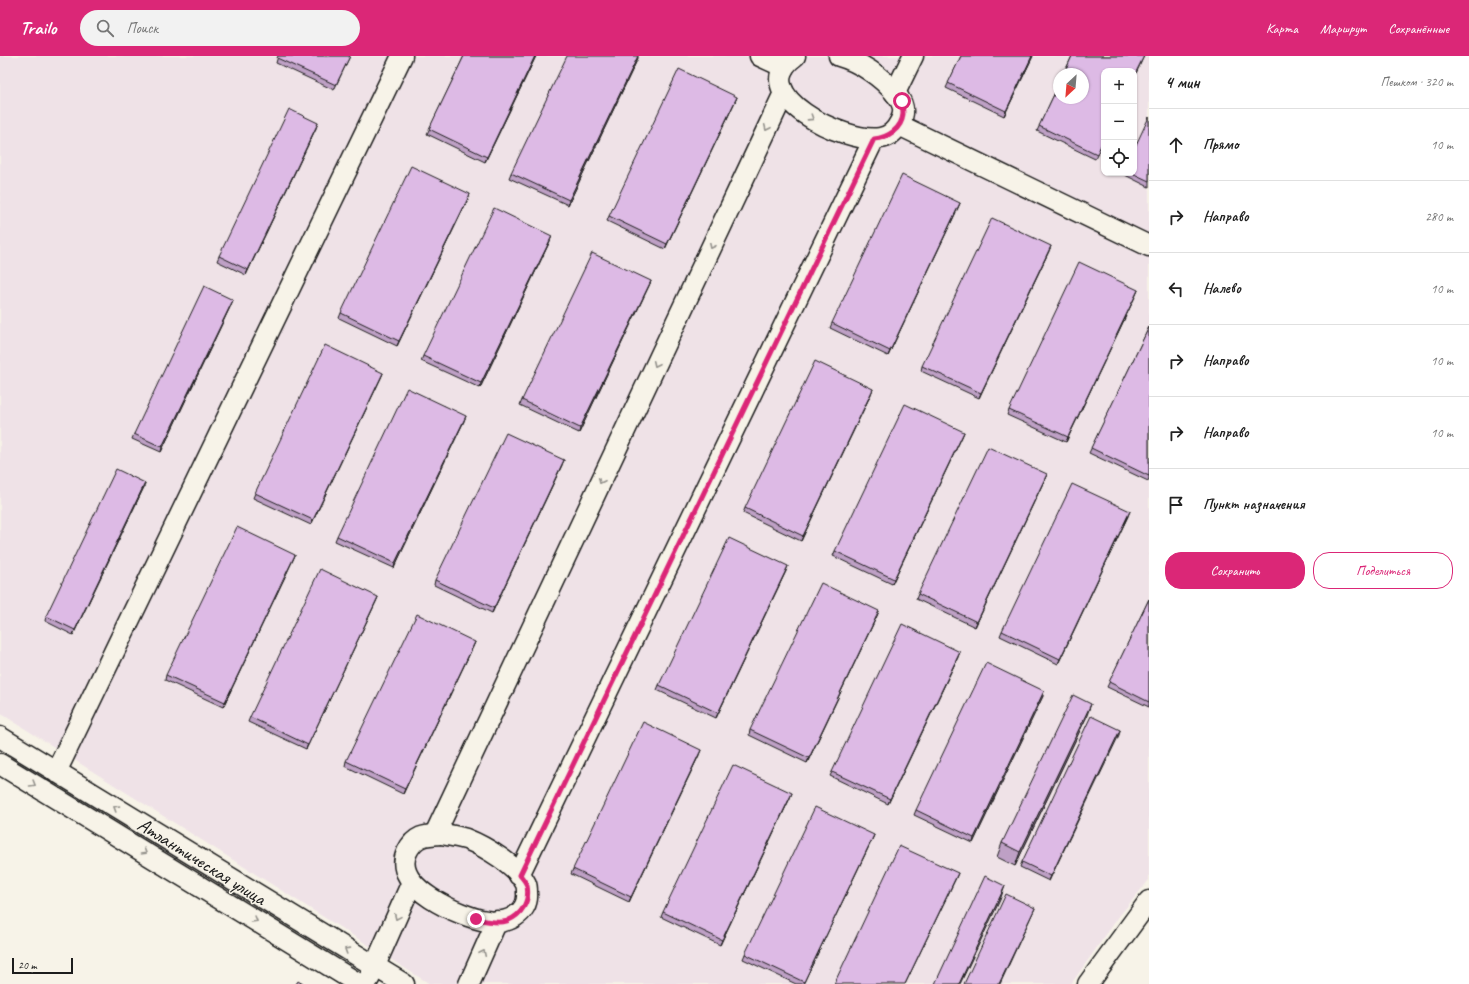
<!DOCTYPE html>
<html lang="ru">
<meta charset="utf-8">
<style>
body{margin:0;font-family:Caveat,sans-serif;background:#f2f2f2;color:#222}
.controls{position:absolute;right:12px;top:12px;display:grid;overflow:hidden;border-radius:8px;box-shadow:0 1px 3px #0004}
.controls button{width:36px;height:36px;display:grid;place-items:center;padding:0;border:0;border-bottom:1px solid #e0e0e0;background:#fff;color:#222;font:20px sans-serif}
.compass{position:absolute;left:1053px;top:12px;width:36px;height:36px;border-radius:50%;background:#fff;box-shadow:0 1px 3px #0004;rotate:206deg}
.scale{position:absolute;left:12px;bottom:10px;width:61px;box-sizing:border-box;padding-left:4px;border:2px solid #1c1c1c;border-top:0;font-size:11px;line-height:14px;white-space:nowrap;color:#1c1c1c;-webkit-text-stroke:3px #f7f3e8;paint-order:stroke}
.stop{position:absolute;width:12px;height:12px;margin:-9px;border:3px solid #db2777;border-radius:50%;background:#fff}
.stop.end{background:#db2777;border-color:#fff;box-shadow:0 1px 4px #0008}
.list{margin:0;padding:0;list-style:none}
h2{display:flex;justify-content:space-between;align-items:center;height:52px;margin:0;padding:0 16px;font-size:17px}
h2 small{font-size:13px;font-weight:400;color:#767676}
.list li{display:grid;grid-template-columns:26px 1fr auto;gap:12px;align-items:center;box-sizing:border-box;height:72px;padding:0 16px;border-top:1px solid #e0e0e0}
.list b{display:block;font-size:15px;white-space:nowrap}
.list em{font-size:13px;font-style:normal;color:#767676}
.actions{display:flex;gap:8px;padding:12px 16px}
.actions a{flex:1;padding:9px 0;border:1px solid #db2777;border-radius:16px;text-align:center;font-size:14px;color:#db2777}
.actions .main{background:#db2777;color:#fff}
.icon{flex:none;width:22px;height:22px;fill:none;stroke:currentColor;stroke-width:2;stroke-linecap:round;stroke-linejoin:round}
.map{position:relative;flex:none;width:1149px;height:928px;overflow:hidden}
header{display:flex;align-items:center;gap:24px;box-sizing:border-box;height:56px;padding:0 20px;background:#db2777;color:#fff}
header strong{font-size:19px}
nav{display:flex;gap:22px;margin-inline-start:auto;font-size:14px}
.search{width:280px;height:36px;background:#f2f2f2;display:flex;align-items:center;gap:10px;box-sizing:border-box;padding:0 14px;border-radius:22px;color:#767676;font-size:15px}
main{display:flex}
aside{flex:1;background:#fff}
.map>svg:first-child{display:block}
.built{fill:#efe2e7;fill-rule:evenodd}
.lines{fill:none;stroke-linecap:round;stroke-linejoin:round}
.minor-casing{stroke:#1c1c1c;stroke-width:23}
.minor{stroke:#f7f3e8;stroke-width:20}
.wall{fill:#bea0c5;stroke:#1c1c1c}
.shaded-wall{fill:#9b82a0;stroke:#1c1c1c}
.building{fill:#ddbae5;stroke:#1c1c1c}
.oneway{stroke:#94928c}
.route{stroke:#db2777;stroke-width:5}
.labels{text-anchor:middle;stroke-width:3;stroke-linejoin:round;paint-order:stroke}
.street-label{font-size:20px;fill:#1c1c1c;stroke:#f7f3e8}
</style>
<header>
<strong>Trailo</strong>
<div class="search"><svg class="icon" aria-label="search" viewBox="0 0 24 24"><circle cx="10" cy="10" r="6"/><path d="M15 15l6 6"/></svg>Поиск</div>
<nav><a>Карта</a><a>Маршрут</a><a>Сохранённые</a></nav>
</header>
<main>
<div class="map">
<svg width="1149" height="928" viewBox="0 0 1149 928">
<rect width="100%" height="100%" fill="#f7f3e8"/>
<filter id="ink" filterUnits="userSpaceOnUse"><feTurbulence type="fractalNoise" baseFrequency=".025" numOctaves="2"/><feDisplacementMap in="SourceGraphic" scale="8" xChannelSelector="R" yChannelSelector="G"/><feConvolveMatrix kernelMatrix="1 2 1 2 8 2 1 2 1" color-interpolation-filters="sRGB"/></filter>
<g filter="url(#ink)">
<path class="built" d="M0 0H1149V824L1120 859 1071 928H430L0 657ZM1104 15H1134V117H1104ZM1059 18H1083V42H1059Z"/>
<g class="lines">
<g class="minor-casing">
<g id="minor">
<polyline points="760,0 784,11"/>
<path d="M795 0C742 38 845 88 880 82 890 81 896 74 900 66 906 55 903 47 896 38 882 21 860 6 839 0"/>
<polyline points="895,37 913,0"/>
<polyline points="899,69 1149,190"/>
<polyline points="0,681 404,928"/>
<polyline points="0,708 359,928"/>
<polyline points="56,716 402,0"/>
<polyline points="435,778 784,37"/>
<path d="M442 778C450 779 458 781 466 783 484 790 518 810 526 828 527 830 527 834 527 837 529 858 506 869 487 865 461 861 390 831 407 796 415 779 426 779 442 778Z"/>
<polyline points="519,819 874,83"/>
<polyline points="369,923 412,826"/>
<polyline points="469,928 497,865"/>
<polyline points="1088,928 1149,845"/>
</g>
</g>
<use href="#minor" class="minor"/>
</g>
<g class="wall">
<polygon points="278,0 350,0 334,34 276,7"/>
<polygon points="464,0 536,0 485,106 427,78"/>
<polygon points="961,0 1033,0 1004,60 946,32"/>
<polygon points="1072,0 1144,0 1134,22 1134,15 1104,15 1104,85 1095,103 1037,75"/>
<polygon points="638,2 568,149 509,122 511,117"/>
<polygon points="737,41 665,193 607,165 609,160"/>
<polygon points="1149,61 1149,131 1123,118 1123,117 1134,117"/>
<polygon points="316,72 246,219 217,205 219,200"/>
<polygon points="468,143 397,290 339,262 341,257"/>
<polygon points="960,147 888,300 830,272 832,267"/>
<polygon points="550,185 480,332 421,305 423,300"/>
<polygon points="1049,195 979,342 921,315 922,310"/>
<polygon points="651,225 579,377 520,349 522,344"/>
<polygon points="1138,234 1066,386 1007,359 1009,354"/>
<polygon points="231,249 161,396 132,383 134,378"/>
<polygon points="1149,271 1149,422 1148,425 1089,397"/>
<polygon points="383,317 311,469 253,442 255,437"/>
<polygon points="871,338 801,485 743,457 745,452"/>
<polygon points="464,365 394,512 335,485 337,480"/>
<polygon points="964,376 892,528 833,500 835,495"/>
<polygon points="562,409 492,557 434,529 435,524"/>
<polygon points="1047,418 975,571 916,543 918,538"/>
<polygon points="144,431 73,579 45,565 46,560"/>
<polygon points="1128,460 1058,608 1000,580 1002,575"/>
<polygon points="295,499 223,651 165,624 166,619"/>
<polygon points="786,515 716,662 657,634 659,629"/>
<polygon points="378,541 306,693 248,666 250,661"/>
<polygon points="1149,543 1149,651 1107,631"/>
<polygon points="879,555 807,707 749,679 750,674"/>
<polygon points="475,586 403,738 345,710 346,705"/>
<polygon points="958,601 888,748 830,720 832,716"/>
<polygon points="1043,640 973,787 914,759 916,754"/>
<polygon points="1086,662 1015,810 997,801 1002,787"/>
<polygon points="1120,674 1049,825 1020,811 1022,806"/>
<polygon points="699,699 629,846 571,818 573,813"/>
<polygon points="790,742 720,889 661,861 663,856"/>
<polygon points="874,779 803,928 796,928 743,903 745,898"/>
</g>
<g class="shaded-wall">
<polygon points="535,0 536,0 485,106 487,101"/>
<polygon points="638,0 638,2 568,149 569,144"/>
<polygon points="1032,0 1033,0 1004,60 1006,55"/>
<polygon points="737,41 735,46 665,193 667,188"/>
<polygon points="318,67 316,72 246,219 248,214"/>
<polygon points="470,138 468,143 397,290 399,285"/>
<polygon points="960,147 958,152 888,300 890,295"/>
<polygon points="552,180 550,185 480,332 481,327"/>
<polygon points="1051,190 1049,195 979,342 981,337"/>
<polygon points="651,225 649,230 579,377 580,372"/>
<polygon points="1138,234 1136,239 1066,386 1068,381"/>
<polygon points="233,244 231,249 161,396 162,391"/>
<polygon points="383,317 381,322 311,469 313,464"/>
<polygon points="873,333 871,338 801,485 803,480"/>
<polygon points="466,360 464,365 394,512 395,507"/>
<polygon points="964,376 962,381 892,528 894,523"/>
<polygon points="564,404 562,409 492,557 494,552"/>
<polygon points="1047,418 1045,423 975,571 977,566"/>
<polygon points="145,427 144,431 73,579 75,574"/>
<polygon points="1130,455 1128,460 1058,608 1060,603"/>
<polygon points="295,499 293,504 223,651 225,646"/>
<polygon points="788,510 786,515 716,662 718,657"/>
<polygon points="378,541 376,546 306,693 308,689"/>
<polygon points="879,555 877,560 807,707 809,702"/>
<polygon points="475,586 473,591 403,738 405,733"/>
<polygon points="960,596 958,601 888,748 890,743"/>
<polygon points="1044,635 1043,640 973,787 974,782"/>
<polygon points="1091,648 1086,662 1015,810 1020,796"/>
<polygon points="1120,674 1119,679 1049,825 1051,820"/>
<polygon points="701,694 699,699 629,846 631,841"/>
<polygon points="792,737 790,742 720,889 722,884"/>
<polygon points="874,779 872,784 803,928"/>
<polygon points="958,817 956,822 905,928"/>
<polygon points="1005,830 1000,844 960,928 959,928"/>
<polygon points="1035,852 1000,928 999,928"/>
</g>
<g class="building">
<polygon points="278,0 350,0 336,29 277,2"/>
<polygon points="464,0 535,0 487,101 429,73"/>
<polygon points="567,0 638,0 569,144 511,117"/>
<polygon points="961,0 1032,0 1006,55 948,27"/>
<polygon points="1072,0 1144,0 1134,20 1134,15 1104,15 1104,83 1097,98 1039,70 1059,28 1059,42 1083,42 1083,18 1064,18"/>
<polygon points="679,13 737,41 667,188 609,160"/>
<polygon points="289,53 318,67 248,214 219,200"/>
<polygon points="1149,61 1149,125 1132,117 1134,117 1134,93"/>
<polygon points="411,110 470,138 399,285 341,257"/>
<polygon points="902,119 960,147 890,295 832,267"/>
<polygon points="494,152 552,180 481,327 423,300"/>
<polygon points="992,162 1051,190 981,337 922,310"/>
<polygon points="592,197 651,225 580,372 522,344"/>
<polygon points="1079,206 1138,234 1068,381 1009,354"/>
<polygon points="204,230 233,244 162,391 134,378"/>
<polygon points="1149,271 1149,420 1091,392"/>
<polygon points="325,289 383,317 313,464 255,437"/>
<polygon points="815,305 873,333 803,480 745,452"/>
<polygon points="407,332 466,360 395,507 337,480"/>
<polygon points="905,348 964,376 894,523 835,495"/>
<polygon points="506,377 564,404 494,552 435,524"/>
<polygon points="988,391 1047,418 977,566 918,538"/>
<polygon points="116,413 145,427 75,574 46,560"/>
<polygon points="1072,428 1130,455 1060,603 1002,575"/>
<polygon points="237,471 295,499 225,646 166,619"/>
<polygon points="729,482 788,510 718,657 659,629"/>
<polygon points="320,513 378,541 308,689 250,661"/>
<polygon points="821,527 879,555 809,702 750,674"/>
<polygon points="1149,543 1149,646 1109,626"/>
<polygon points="417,558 475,586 405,733 346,705"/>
<polygon points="902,568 960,596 890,743 832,716"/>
<polygon points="986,607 1044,635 974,782 916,754"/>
<polygon points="1073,639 1091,648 1020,796 1002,787"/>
<polygon points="1091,660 1120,674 1051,820 1022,806"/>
<polygon points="643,666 701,694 631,841 573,813"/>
<polygon points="733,709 792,737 722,884 663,856"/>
<polygon points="815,751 874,779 804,926 745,898"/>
<polygon points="899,790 958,817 905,928 834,928"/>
<polygon points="985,820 1005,830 959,928 935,928"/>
<polygon points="1006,838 1035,852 999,928 964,928"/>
<polygon points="298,925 303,928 296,928"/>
</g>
<defs><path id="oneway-chevron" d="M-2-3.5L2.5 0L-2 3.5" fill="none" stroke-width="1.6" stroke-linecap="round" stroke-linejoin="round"/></defs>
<g class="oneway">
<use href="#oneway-chevron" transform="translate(811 62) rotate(33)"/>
<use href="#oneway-chevron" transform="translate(767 72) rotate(115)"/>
<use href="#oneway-chevron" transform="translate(712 190) rotate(115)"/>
<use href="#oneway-chevron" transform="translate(656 308) rotate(115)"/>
<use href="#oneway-chevron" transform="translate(601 425) rotate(115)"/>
<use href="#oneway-chevron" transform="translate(33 728) rotate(31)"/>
<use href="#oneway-chevron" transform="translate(116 752) rotate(-148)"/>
<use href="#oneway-chevron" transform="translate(144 796) rotate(31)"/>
<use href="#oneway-chevron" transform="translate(397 861) rotate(114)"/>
<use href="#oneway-chevron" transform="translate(255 864) rotate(31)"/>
<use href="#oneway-chevron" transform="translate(347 894) rotate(-148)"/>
<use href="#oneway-chevron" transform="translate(483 897) rotate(-65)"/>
</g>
</g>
<g class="lines" filter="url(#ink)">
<path class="route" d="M476 863C485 865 498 868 507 865 522 859 530 845 527 830 526 826 522 822 520 819L874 83C887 82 902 73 903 58 903 54 902 49 902 45"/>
</g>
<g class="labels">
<g class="street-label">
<text transform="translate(202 805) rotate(32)" y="7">Атлантическая улица</text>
</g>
</g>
</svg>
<div class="controls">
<button>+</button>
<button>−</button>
<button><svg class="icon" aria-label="locate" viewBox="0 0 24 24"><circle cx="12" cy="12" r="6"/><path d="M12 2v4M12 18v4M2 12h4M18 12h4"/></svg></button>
</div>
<svg class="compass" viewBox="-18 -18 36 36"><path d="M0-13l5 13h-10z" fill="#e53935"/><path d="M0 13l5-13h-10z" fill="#767676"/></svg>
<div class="scale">20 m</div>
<div class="stop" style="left:902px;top:45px"></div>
<div class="stop end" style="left:476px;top:863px"></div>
</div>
<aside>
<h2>4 мин<small>Пешком · 320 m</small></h2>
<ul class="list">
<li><svg class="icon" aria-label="ahead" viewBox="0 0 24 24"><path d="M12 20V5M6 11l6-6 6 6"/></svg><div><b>Прямо</b></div><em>10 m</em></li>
<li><svg class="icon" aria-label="right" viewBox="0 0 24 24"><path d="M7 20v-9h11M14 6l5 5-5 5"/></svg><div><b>Направо</b></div><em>280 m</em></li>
<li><svg class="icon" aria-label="left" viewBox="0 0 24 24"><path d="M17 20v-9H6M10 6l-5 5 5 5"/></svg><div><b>Налево</b></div><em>10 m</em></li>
<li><svg class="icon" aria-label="right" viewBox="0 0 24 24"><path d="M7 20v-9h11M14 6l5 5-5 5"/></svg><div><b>Направо</b></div><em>10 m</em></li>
<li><svg class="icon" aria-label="right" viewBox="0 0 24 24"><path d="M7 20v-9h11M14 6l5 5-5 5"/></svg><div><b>Направо</b></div><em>10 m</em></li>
<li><svg class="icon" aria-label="arrive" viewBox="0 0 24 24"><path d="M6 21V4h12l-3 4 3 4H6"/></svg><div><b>Пункт назначения</b></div></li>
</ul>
<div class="actions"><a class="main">Сохранить</a><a>Поделиться</a></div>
</aside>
</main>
